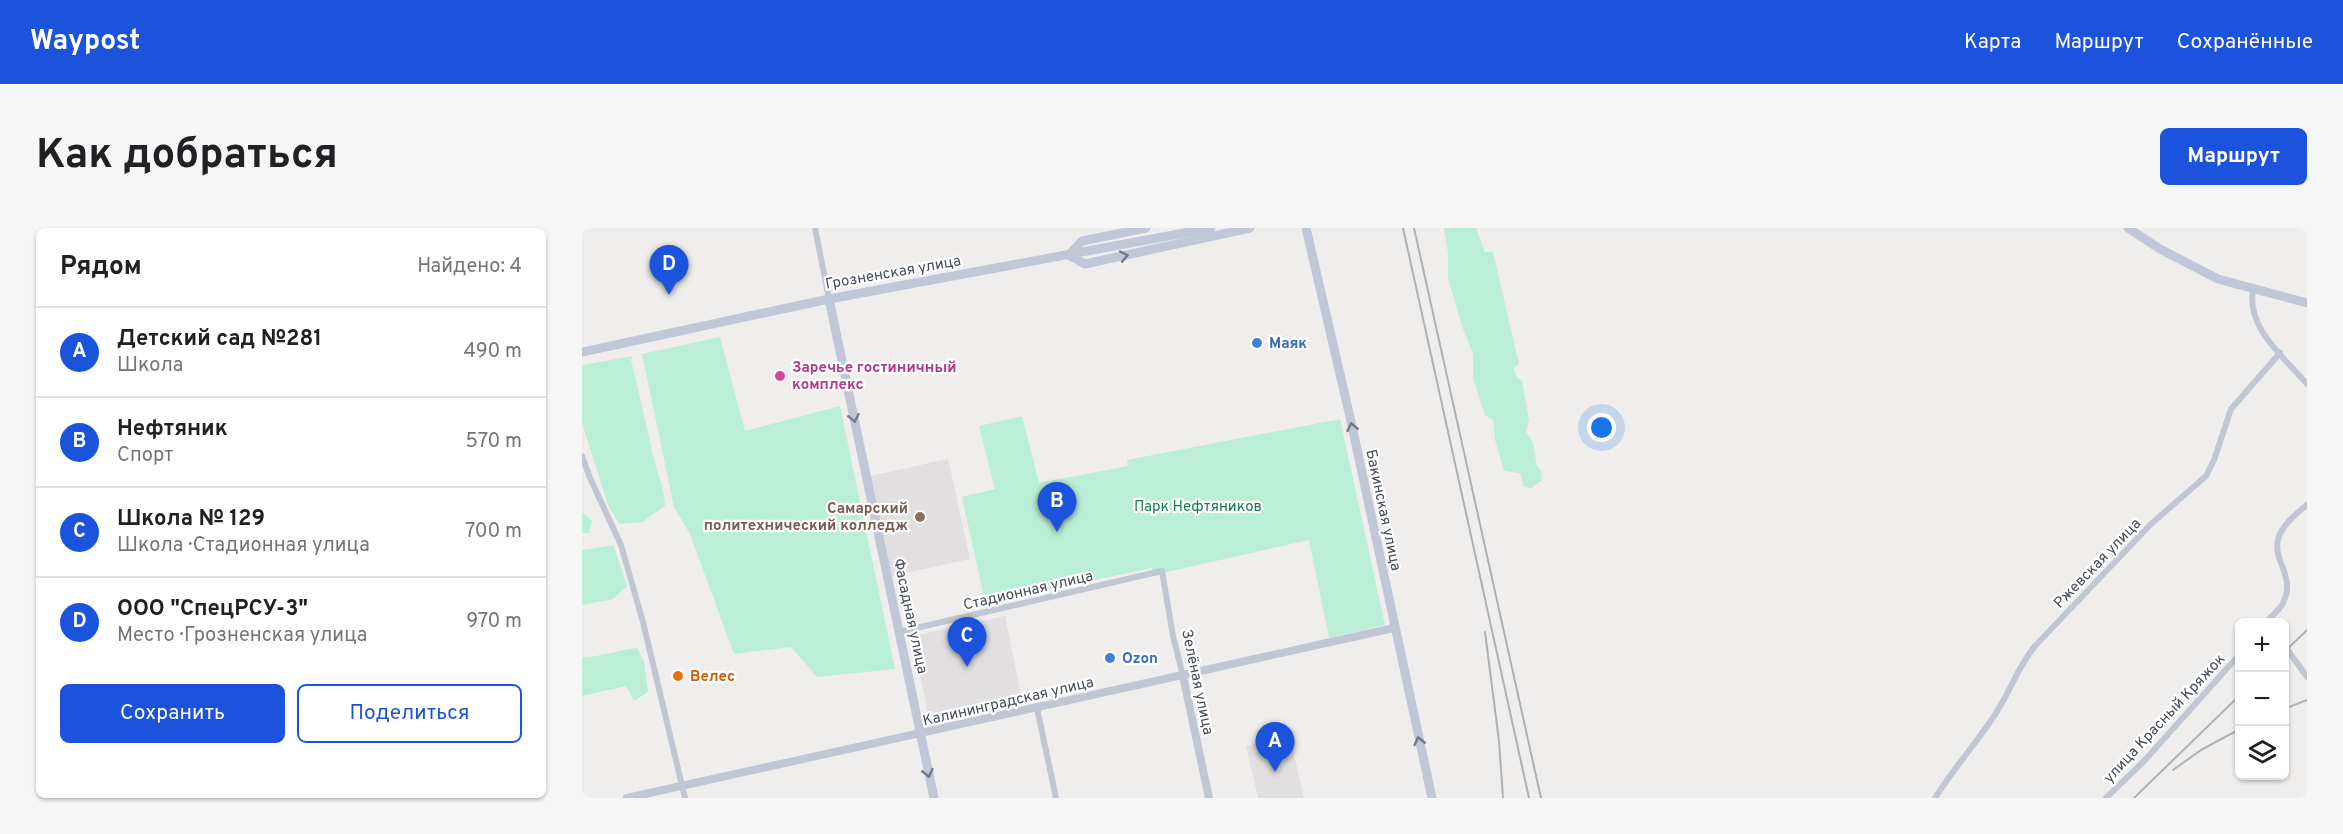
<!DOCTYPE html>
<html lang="ru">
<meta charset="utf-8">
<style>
body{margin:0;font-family:Overpass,sans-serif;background:#f6f6f6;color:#202124}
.controls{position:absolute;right:18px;bottom:18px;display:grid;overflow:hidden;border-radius:9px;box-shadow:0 2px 4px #0004}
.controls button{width:54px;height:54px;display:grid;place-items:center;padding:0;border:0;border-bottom:2px solid #e0e0e0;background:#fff;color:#202124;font:30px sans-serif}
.you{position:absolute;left:1020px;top:200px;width:21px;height:21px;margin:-15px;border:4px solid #fff;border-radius:50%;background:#1a73e8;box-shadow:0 0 0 9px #1a73e833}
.badge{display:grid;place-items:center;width:39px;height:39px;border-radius:50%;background:#1b53dc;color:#fff;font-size:20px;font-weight:700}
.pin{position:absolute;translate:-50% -50px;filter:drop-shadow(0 2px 3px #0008)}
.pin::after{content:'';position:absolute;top:32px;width:21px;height:18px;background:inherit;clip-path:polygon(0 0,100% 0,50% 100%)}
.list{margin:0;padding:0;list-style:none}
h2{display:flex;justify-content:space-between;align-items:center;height:78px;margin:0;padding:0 24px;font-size:26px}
h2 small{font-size:20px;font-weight:400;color:#757577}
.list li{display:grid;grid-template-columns:39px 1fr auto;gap:18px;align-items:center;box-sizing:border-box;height:90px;padding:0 24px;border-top:2px solid #e0e0e0}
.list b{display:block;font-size:22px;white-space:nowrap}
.list p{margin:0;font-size:20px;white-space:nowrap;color:#757577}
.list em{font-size:20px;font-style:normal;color:#757577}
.actions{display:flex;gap:12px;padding:18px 24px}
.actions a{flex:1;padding:14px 0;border:2px solid #1b53dc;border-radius:9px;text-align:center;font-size:21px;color:#1b53dc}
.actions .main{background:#1b53dc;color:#fff}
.icon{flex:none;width:33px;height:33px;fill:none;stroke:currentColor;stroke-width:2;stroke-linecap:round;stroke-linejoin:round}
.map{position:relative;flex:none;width:1725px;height:570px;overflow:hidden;border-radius:9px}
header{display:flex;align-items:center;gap:36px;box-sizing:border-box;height:84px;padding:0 30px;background:#1b53dc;color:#fff}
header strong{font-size:28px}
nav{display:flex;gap:33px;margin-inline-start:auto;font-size:21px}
.intro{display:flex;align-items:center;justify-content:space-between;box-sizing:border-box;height:144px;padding:0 36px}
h1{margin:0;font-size:42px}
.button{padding:15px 27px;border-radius:9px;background:#1b53dc;color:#fff;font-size:21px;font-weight:700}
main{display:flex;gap:36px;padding:0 36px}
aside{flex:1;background:#fff;border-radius:9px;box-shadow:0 2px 4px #0004}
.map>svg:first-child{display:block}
.education{fill:#e1dfdf}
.green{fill:#bbeed6}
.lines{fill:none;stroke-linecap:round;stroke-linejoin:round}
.minor{stroke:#c1c7d2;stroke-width:6}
.tertiary{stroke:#c1c7d2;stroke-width:8}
.secondary{stroke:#c0c7d6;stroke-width:9}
.rail{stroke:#afb1b8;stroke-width:2}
.oneway{stroke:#717885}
.shop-dot{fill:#3f7fe0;stroke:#fff;stroke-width:2}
.hotel-dot{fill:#d1479c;stroke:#fff;stroke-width:2}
.education-dot{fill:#8d6e63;stroke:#fff;stroke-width:2}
.food-dot{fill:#e8710a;stroke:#fff;stroke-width:2}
.labels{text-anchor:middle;stroke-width:4.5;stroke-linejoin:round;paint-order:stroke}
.street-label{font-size:15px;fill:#464e5a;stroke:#fff}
.shop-label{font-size:15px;font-weight:bold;fill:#366cbe;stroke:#fff;text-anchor:start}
.hotel-label{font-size:15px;font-weight:bold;fill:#b23c85;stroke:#fff;text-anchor:start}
.park-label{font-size:15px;fill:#187a57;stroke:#fff}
.education-label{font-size:15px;font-weight:bold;fill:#785e54;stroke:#fff;text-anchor:end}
.food-label{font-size:15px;font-weight:bold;fill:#c56008;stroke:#fff;text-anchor:start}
</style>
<header>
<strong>Waypost</strong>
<nav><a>Карта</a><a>Маршрут</a><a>Сохранённые</a></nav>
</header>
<div class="intro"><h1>Как добраться</h1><a class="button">Маршрут</a></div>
<main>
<aside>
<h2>Рядом<small>Найдено: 4</small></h2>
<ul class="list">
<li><span class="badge">A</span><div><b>Детский сад №281</b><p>Школа</p></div><em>490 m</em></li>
<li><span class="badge">B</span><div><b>Нефтяник</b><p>Спорт</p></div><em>570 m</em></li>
<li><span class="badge">C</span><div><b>Школа № 129</b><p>Школа · Стадионная улица</p></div><em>700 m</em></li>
<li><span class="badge">D</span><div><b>ООО &quot;СпецРСУ-3&quot;</b><p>Место · Грозненская улица</p></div><em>970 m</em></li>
</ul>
<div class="actions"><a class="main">Сохранить</a><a>Поделиться</a></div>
</aside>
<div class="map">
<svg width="1725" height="570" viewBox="0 0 1725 570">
<rect width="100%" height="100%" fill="#f0eeed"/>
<g class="education">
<polygon points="366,231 388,331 310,348 288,248"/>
<polygon points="423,388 440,471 347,491 330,408"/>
<polygon points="708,508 722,570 676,570 664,518"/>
</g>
<g class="green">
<polygon points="862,0 894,0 903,24 911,24 937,136 932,140 934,148 940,153 947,192 944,204 951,215 955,238 959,242 960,252 949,260 942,259 938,245 922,243 913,212 911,192 903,187 891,150 891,125 881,101 866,51 866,25"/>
<polygon points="138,109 163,203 258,178 313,441 235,449 209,419 152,426 108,306 92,279 60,126"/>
<path d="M51 128 49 132C57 164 64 196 71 228 76 248 82 256 83 278L60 294 37 296 26 277 0 195V137Z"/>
<polygon points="440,188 457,255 546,238 545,232 758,191 803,397 747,410 727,312 572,347 570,340 403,374 380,269 413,261 397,198"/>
<polygon points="0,284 10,293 7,305 0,305"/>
<polygon points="31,317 45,358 31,371 0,377 0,322"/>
<path d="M55 420 62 433 66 464 52 473 44 458 0 468V429C19 429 36 422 55 420Z"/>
</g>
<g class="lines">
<g class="minor">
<polyline points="233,0 247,71"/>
<path d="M1671 61C1664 100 1701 128 1725 156"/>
<polyline points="0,228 8,250 39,317 61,394 103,570"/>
<path d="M1684 394C1689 389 1696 383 1700 377 1722 337 1662 324 1725 277"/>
<polyline points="317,404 580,343 591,408 601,448"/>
<polyline points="1702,417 1725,449"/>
<polyline points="455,480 474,570"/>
<path d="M1353 570C1370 543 1390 520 1408 494 1426 470 1434 441 1453 418L1569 296 1624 248 1632 232 1649 181 1698 125"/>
<polyline points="1524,570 1563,532 1658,426"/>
</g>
<g class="tertiary">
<polyline points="601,448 627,570"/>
<polyline points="45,570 812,400"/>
</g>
<g class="secondary">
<polyline points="724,0 768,189 850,570"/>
<polyline points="1546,0 1578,21 1636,51 1725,75"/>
<polyline points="487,27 503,36 668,0"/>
<polyline points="487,27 500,13 564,0"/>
<polyline points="247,71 352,570"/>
<polyline points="0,124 247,71 629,0"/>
</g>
<g class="rail">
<polyline points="821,0 947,570"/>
<polyline points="832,0 959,570"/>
<polyline points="903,404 917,513 921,570"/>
<polyline points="1702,424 1725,402"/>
<polyline points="1702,481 1725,472"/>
<polyline points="1591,542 1619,522 1658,501"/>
<polyline points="1552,570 1658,467"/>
</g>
</g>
<defs><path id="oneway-chevron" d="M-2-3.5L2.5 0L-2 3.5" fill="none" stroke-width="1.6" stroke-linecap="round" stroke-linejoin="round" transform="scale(1.5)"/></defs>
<g class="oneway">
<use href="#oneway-chevron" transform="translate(542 28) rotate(-12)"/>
<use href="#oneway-chevron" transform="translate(272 190) rotate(78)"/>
<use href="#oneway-chevron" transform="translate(770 199) rotate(-102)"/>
<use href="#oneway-chevron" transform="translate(837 513) rotate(-103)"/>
<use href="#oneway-chevron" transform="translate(346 545) rotate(77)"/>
</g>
<g class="shop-dot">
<circle cx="675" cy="115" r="6"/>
<circle cx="528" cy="430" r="6"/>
</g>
<circle class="hotel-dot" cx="198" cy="148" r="6"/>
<circle class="education-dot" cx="338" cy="289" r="6"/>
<circle class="food-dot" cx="96" cy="448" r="6"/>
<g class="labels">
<g class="street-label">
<text transform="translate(311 44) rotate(-10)" y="5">Грозненская улица</text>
<text transform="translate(802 282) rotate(78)" y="5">Бакинская улица</text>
<text transform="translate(1515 335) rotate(-46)" y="5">Ржевская улица</text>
<text transform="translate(446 362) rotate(-13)" y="5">Стадионная улица</text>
<text transform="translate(329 388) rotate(78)" y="5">Фасадная улица</text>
<text transform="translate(616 454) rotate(78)" y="5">Зелёная улица</text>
<text transform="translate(426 473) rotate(-13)" y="5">Калининградская улица</text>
<text transform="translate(1582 490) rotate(-47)" y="5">улица Красный Кряжок</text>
</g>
<g class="shop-label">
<text x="687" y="120">Маяк</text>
<text x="540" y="435">Ozon</text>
</g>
<g class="hotel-label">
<text x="210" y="144">Заречье гостиничный<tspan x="210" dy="17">комплекс</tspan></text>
</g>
<g class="park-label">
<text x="616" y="283">Парк Нефтяников</text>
</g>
<g class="education-label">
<text x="326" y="285">Самарский<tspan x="326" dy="17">политехнический колледж</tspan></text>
</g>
<g class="food-label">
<text x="108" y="453">Велес</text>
</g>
</g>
</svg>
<div class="controls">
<button>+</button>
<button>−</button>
<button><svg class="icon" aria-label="layers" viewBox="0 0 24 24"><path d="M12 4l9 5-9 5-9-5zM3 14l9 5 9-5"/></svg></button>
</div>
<div class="you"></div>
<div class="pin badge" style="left:693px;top:544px">A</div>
<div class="pin badge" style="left:475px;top:304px">B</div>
<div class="pin badge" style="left:385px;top:439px">C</div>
<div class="pin badge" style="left:87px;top:67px">D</div>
</div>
</main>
